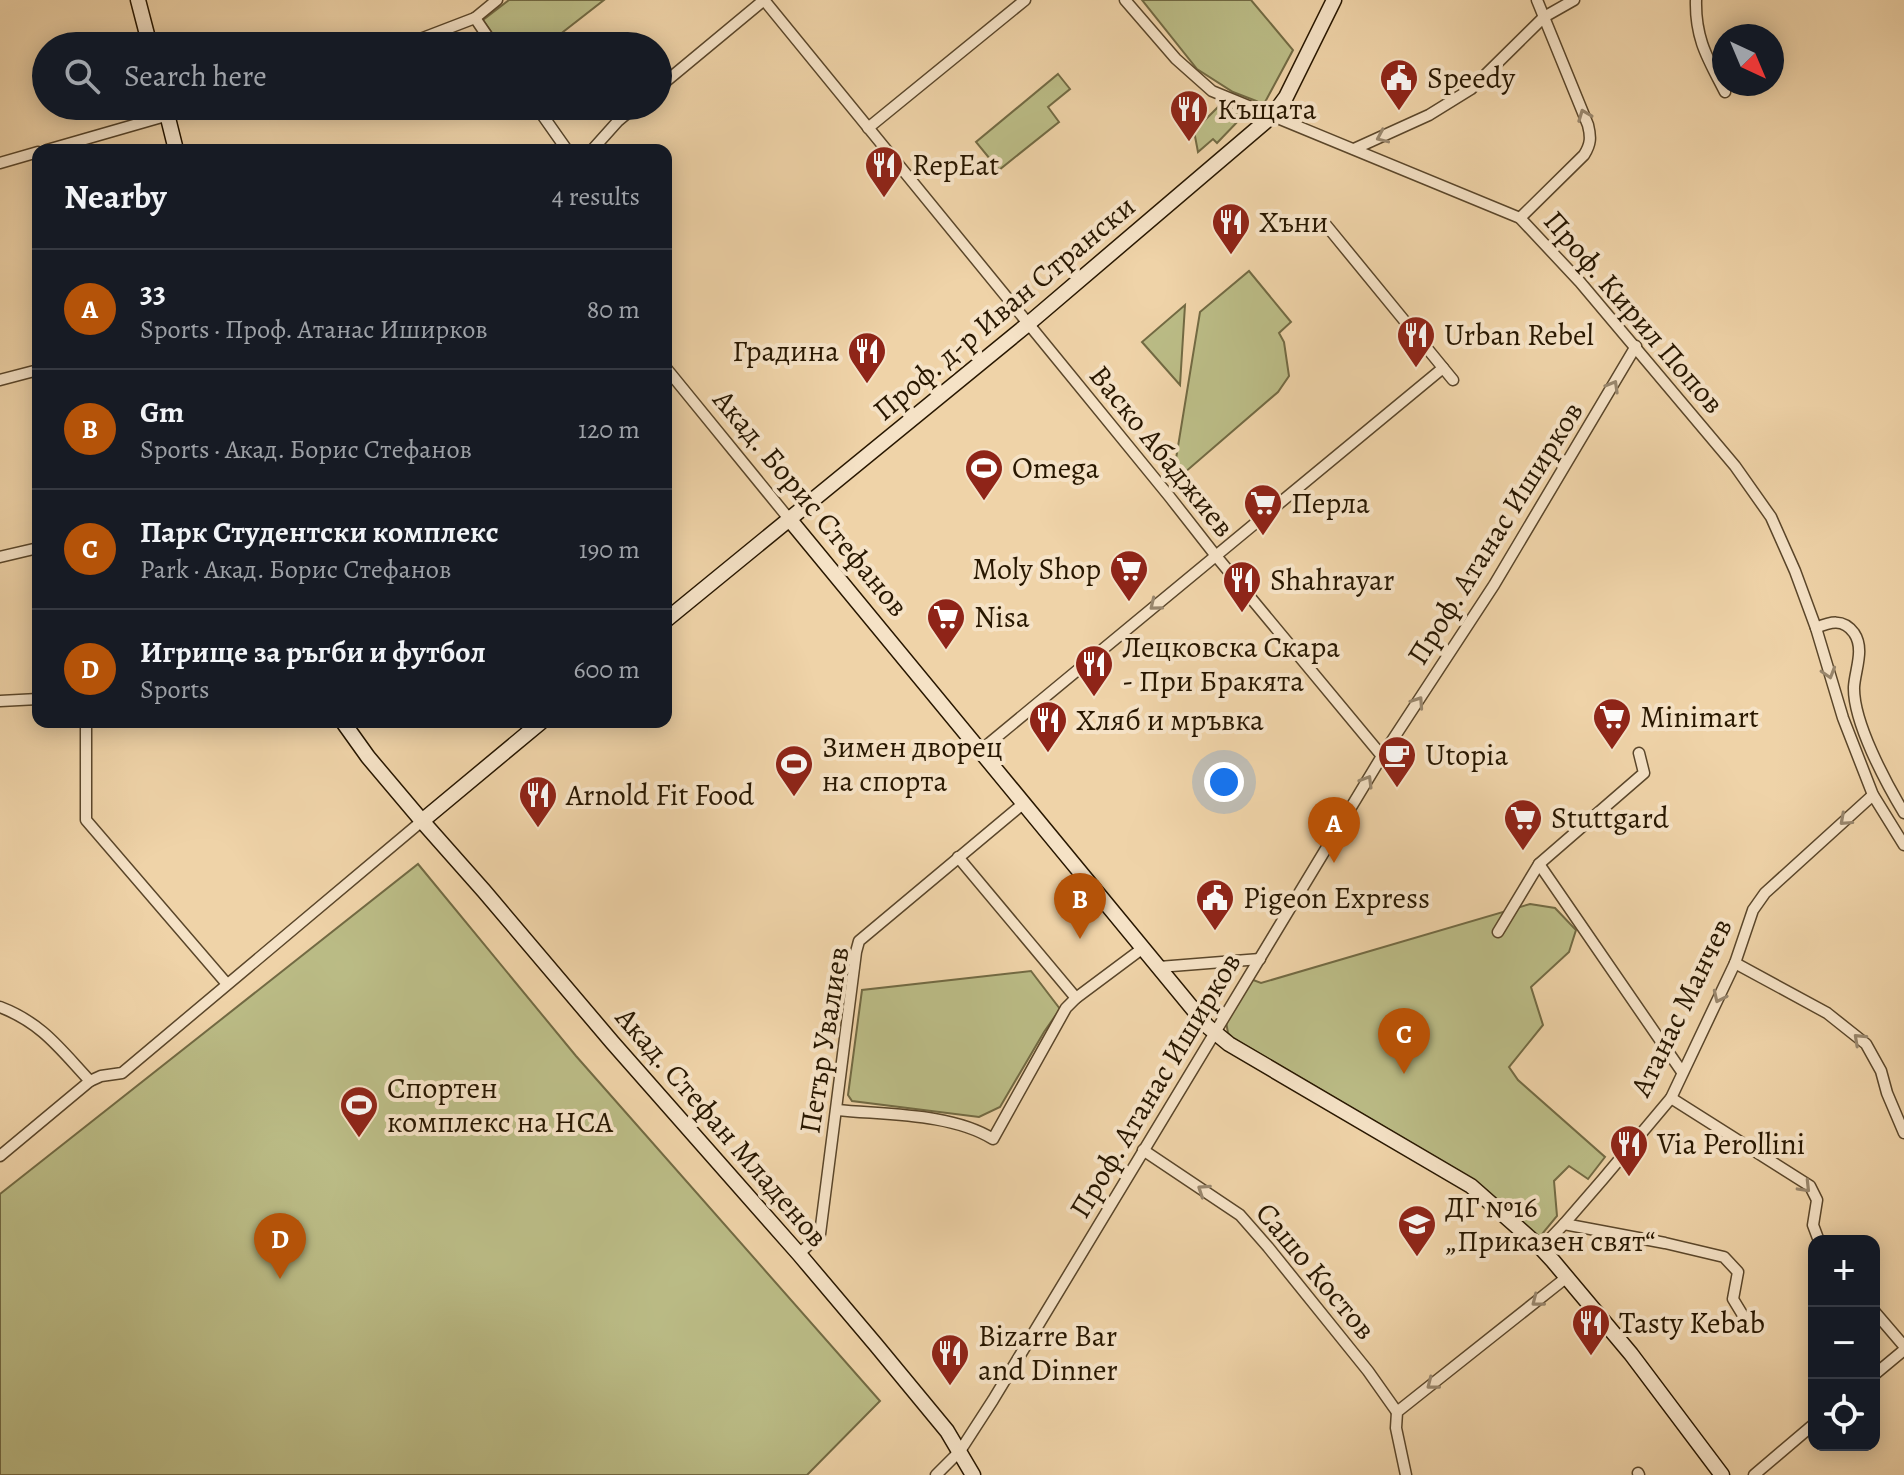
<!DOCTYPE html>
<meta charset="utf-8">
<style>
body{margin:0;font-family:Alegreya,serif;background:#20242c;color:#f1f3f6}
.controls{position:absolute;right:24px;bottom:24px;display:grid;overflow:hidden;border-radius:16px;box-shadow:0 4px 20px #0003}
.controls button{width:72px;height:72px;display:grid;place-items:center;padding:0;border:0;border-bottom:2px solid #363941;background:#171b24;color:#f1f3f6;font:40px sans-serif}
.compass{position:absolute;left:1712px;top:24px;width:72px;height:72px;border-radius:50%;background:#171b24;box-shadow:0 4px 20px #0003;rotate:136deg}
.you{position:absolute;left:1224px;top:782px;width:28px;height:28px;margin:-20px;border:6px solid #fff;border-radius:50%;background:#1a73e8;box-shadow:0 0 0 12px #1a73e833}
.badge{display:grid;place-items:center;width:52px;height:52px;border-radius:50%;background:#b45309;color:#fff;font-size:26px;font-weight:700}
.pin{position:absolute;translate:-50% -66px;filter:drop-shadow(0 2px 4px #0008)}
.pin::after{content:'';position:absolute;top:42px;width:28px;height:24px;background:inherit;clip-path:polygon(0 0,100% 0,50% 100%)}
.list{margin:0;padding:0;list-style:none}
h2{display:flex;justify-content:space-between;align-items:center;height:104px;margin:0;padding:0 32px;font-size:34px}
h2 small{font-size:26px;font-weight:400;color:#9ea1a6}
.list li{display:grid;grid-template-columns:52px 1fr auto;gap:24px;align-items:center;box-sizing:border-box;height:120px;padding:0 32px;border-top:2px solid #363941}
.list b{display:block;font-size:30px;white-space:nowrap}
.list p{margin:0;font-size:26px;white-space:nowrap;color:#9ea1a6}
.list em{font-size:26px;font-style:normal;color:#9ea1a6}
.icon{flex:none;width:44px;height:44px;fill:none;stroke:currentColor;stroke-width:2;stroke-linecap:round;stroke-linejoin:round}
.map{position:relative;flex:none;width:1904px;height:1475px;overflow:hidden}
.search{position:absolute;background:#171b24;box-shadow:0 4px 20px #0003;left:32px;top:32px;width:640px;height:88px;display:flex;align-items:center;gap:20px;box-sizing:border-box;padding:0 28px;border-radius:44px;color:#9ea1a6;font-size:30px}
.panel{position:absolute;background:#171b24;box-shadow:0 4px 20px #0003;left:32px;top:144px;width:640px;height:584px;border-radius:16px}
.map>svg:first-child{display:block}
.green{fill:#bbbc86;stroke:#726a43;stroke-width:2}
.lines{fill:none;stroke-linecap:round;stroke-linejoin:round}
.street-casing{stroke:#5a462a;stroke-width:13}
.secondary-casing{stroke:#281700;stroke-width:17}
.street{stroke:#f5e2c6;stroke-width:10}
.secondary{stroke:#f5e2c6;stroke-width:14}
.oneway{stroke:#99876d}
.labels{text-anchor:middle;stroke-width:8;stroke-linejoin:round;paint-order:stroke}
.poi-label{font-size:30px;fill:#281700;stroke:#f5e2c6;text-anchor:start}
.street-label{font-size:30px;fill:#281700;stroke:#f5e2c6}
</style>
<div class="map">
<svg width="1904" height="1475" viewBox="0 0 1904 1475">
<rect width="100%" height="100%" fill="#efd3a8"/>
<filter id="stains"><feTurbulence type="fractalNoise" baseFrequency=".0025" numOctaves="4"/><feColorMatrix values="0 0 0 0 .2 0 0 0 0 .09 0 0 0 0 .02 0 0 0 .5 -.17"/></filter>
<radialGradient id="worn" r=".72"><stop offset=".6" stop-color="#630" stop-opacity="0"/><stop offset="1" stop-color="#630" stop-opacity=".3"/></radialGradient>
<g class="green">
<polygon points="509,0 604,0 545,46 501,46 483,20"/>
<polygon points="1142,0 1251,0 1293,50 1264,104 1233,92 1197,69"/>
<polygon points="1058,74 1070,89 1048,107 1059,122 999,170 976,142"/>
<polygon points="1221,104 1233,108 1242,117 1217,143 1213,139 1198,152 1194,131"/>
<polygon points="1249,271 1291,322 1279,333 1284,342 1289,376 1278,392 1176,480 1173,477 1200,312"/>
<polygon points="1185,305 1180,385 1142,342"/>
<polygon points="418,864 576,1056 880,1401 807,1475 0,1475 0,1194"/>
<polygon points="1530,904 1555,908 1576,930 1569,952 1531,987 1543,1025 1509,1067 1518,1080 1605,1157 1588,1179 1569,1166 1554,1181 1557,1216 1538,1239 1483,1187 1461,1172 1233,1038 1228,1033 1225,1016 1248,978 1261,983"/>
<polygon points="1031,971 1060,1009 1044,1032 1000,1107 979,1117 852,1101 848,1095 862,990"/>
</g>
<g class="lines">
<g class="street-casing">
<g id="street">
<polyline points="764,0 1169,496 1216,556 1382,756"/>
<polyline points="1125,0 1176,59 1212,91 1520,218 1580,282 1735,466 1771,517 1795,571 1816,628 1843,718 1873,795 1904,845"/>
<path d="M1696 0C1695 39 1708 59 1725 92"/>
<polyline points="475,18 494,46"/>
<polyline points="402,46 475,18 497,0"/>
<polyline points="658,88 764,0"/>
<polyline points="536,106 567,150"/>
<polyline points="868,128 1025,0"/>
<polyline points="1354,149 1429,115 1471,89 1544,17 1574,0"/>
<polyline points="47,150 200,106"/>
<polyline points="592,150 618,121 636,106"/>
<polyline points="0,163 38,152"/>
<path d="M1520 218 1584 155C1591 144 1591 137 1588 125L1537 0"/>
<polyline points="1326,225 1453,380"/>
<polyline points="666,368 790,520"/>
<polyline points="0,380 38,370"/>
<polyline points="0,557 38,548"/>
<path d="M1816 628C1830 622 1843 618 1854 633 1865 649 1855 670 1854 687 1853 722 1886 783 1904 813"/>
<polyline points="0,701 38,699"/>
<polyline points="86,722 86,820 227,984"/>
<polyline points="981,750 1443,368"/>
<polyline points="958,857 1076,998"/>
<polyline points="1539,864 1682,1072"/>
<polyline points="1498,932 1539,864 1644,773 1639,753"/>
<polyline points="1735,963 1827,1013 1866,1044 1881,1071 1887,1093 1904,1133"/>
<polyline points="1159,967 1260,959"/>
<path d="M0 1007C42 1023 60 1049 90 1081"/>
<polyline points="1671,1098 1810,1186 1817,1200 1813,1225 1819,1241"/>
<path d="M837 1110C886 1115 951 1113 993 1139L1066 1008 1076 998 1143 948"/>
<polyline points="1143,1150 1240,1215 1268,1247 1368,1371 1397,1412"/>
<polyline points="0,1156 90,1081 101,1076 122,1073 422,821"/>
<polyline points="1564,1224 1665,1243 1724,1257 1738,1272 1733,1299 1750,1327"/>
<polyline points="1541,1248 1564,1224 1603,1179 1671,1098 1735,963 1753,910 1765,893 1873,795"/>
<polyline points="799,1254 820,1234 856,952 859,941 1024,803"/>
<polyline points="1874,1311 1904,1346"/>
<polyline points="1874,1375 1904,1350"/>
<polyline points="1638,1473 1639,1475"/>
<polyline points="936,1475 960,1451 993,1400 1382,756 1494,585 1636,346"/>
<polyline points="1406,1475 1396,1428 1397,1412 1567,1277"/>
<polyline points="1754,1475 1814,1424"/>
</g>
</g>
<g class="secondary-casing">
<g id="secondary">
<polyline points="138,0 150,46"/>
<polyline points="165,106 176,150"/>
<polyline points="790,520 1207,1026 1229,1044 1471,1186 1541,1248 1553,1261 1631,1354 1722,1475"/>
<polyline points="666,620 1028,324 1272,116 1286,97 1334,0"/>
<polyline points="343,722 368,757 422,821 484,891 612,1042 799,1254 876,1345 947,1431 973,1475"/>
<polyline points="422,821 541,722"/>
</g>
</g>
<use href="#street" class="street"/>
<use href="#secondary" class="secondary"/>
</g>
<defs><path id="oneway-chevron" d="M-2-3.5L2.5 0L-2 3.5" fill="none" stroke-width="1.6" stroke-linecap="round" stroke-linejoin="round" transform="scale(2)"/></defs>
<g class="oneway">
<use href="#oneway-chevron" transform="translate(1584 115) rotate(-111)"/>
<use href="#oneway-chevron" transform="translate(1382 137) rotate(156)"/>
<use href="#oneway-chevron" transform="translate(1613 386) rotate(-60)"/>
<use href="#oneway-chevron" transform="translate(1155 605) rotate(141)"/>
<use href="#oneway-chevron" transform="translate(1829 673) rotate(73)"/>
<use href="#oneway-chevron" transform="translate(1418 702) rotate(-56)"/>
<use href="#oneway-chevron" transform="translate(1367 781) rotate(-59)"/>
<use href="#oneway-chevron" transform="translate(1845 820) rotate(138)"/>
<use href="#oneway-chevron" transform="translate(1719 997) rotate(115)"/>
<use href="#oneway-chevron" transform="translate(1859 1039) rotate(-137)"/>
<use href="#oneway-chevron" transform="translate(1805 1187) rotate(46)"/>
<use href="#oneway-chevron" transform="translate(1203 1190) rotate(-146)"/>
<use href="#oneway-chevron" transform="translate(1537 1301) rotate(142)"/>
<use href="#oneway-chevron" transform="translate(1432 1384) rotate(142)"/>
</g>
<defs>
<g id="civic-pin" transform="scale(2)"><path d="M0 17L-7.5 6A9.5 9.5 0 1 1 7.5 6Z" fill="#8f2418" stroke="#f5e2c6"/><path d="M-.6-6.5H3V-4.5H.6V-3L4-1V1h2V6H-6V1h2V-1L-.6-3ZM-1.2 2.5V6h2.4V2.5Z" fill="#fff"/></g>
<g id="restaurant-pin" transform="scale(2)"><path d="M0 17L-7.5 6A9.5 9.5 0 1 1 7.5 6Z" fill="#8f2418" stroke="#f5e2c6"/><path d="M-5-6h1v4h1v-4h1v4h1v-4h1v5L-1.5 .5V6h-2V.5L-5-1ZM5-6V6H3V1.5H1.5Q1.5-4 5-6Z" fill="#fff"/></g>
<g id="stadium-pin" transform="scale(2)"><path d="M0 17L-7.5 6A9.5 9.5 0 1 1 7.5 6Z" fill="#8f2418" stroke="#f5e2c6"/><path d="M0-5a6.5 5 0 1 0 0 10a6.5 5 0 1 0 0-10ZM-3.5-1.8h7v3.6h-7Z" fill="#fff"/></g>
<g id="supermarket-pin" transform="scale(2)"><path d="M0 17L-7.5 6A9.5 9.5 0 1 1 7.5 6Z" fill="#8f2418" stroke="#f5e2c6"/><path d="M-6-5.5h2.5l.6 2H6L4.5 2H-2.5L-4.4-4H-6ZM-1.5 3.2a1.3 1.3 0 1 0 .1 0ZM3 3.2a1.3 1.3 0 1 0 .1 0Z" fill="#fff"/></g>
<g id="cafe-pin" transform="scale(2)"><path d="M0 17L-7.5 6A9.5 9.5 0 1 1 7.5 6Z" fill="#8f2418" stroke="#f5e2c6"/><path d="M-5.5-4.5H6V0H3Q3 3.5 0 3.5H-2.5Q-5.5 3.5-5.5 0ZM3-3.2v2h1.7v-2ZM-6 4.5H4V6H-6Z" fill="#fff"/></g>
<g id="school-pin" transform="scale(2)"><path d="M0 17L-7.5 6A9.5 9.5 0 1 1 7.5 6Z" fill="#8f2418" stroke="#f5e2c6"/><path d="M0-5L7-2L0 1L-7-2ZM-4 1L0 2.5L4 1V4Q0 6-4 4Z" fill="#fff"/></g>
</defs>
<g fill-rule="evenodd">
<use href="#civic-pin" x="1399" y="78"/>
<use href="#restaurant-pin" x="1189" y="109"/>
<use href="#restaurant-pin" x="884" y="165"/>
<use href="#restaurant-pin" x="1231" y="222"/>
<use href="#restaurant-pin" x="1416" y="335"/>
<use href="#restaurant-pin" x="867" y="351"/>
<use href="#stadium-pin" x="984" y="468"/>
<use href="#supermarket-pin" x="1263" y="503"/>
<use href="#supermarket-pin" x="1129" y="569"/>
<use href="#restaurant-pin" x="1242" y="580"/>
<use href="#supermarket-pin" x="946" y="617"/>
<use href="#restaurant-pin" x="1094" y="664"/>
<use href="#supermarket-pin" x="1612" y="717"/>
<use href="#restaurant-pin" x="1048" y="720"/>
<use href="#cafe-pin" x="1397" y="755"/>
<use href="#stadium-pin" x="794" y="764"/>
<use href="#restaurant-pin" x="538" y="795"/>
<use href="#supermarket-pin" x="1523" y="818"/>
<use href="#civic-pin" x="1215" y="898"/>
<use href="#stadium-pin" x="359" y="1105"/>
<use href="#restaurant-pin" x="1629" y="1144"/>
<use href="#school-pin" x="1417" y="1224"/>
<use href="#restaurant-pin" x="1591" y="1323"/>
<use href="#restaurant-pin" x="950" y="1353"/>
</g>
<g class="labels">
<g class="poi-label">
<text x="1427" y="88">Speedy</text>
<text x="1217" y="119">Къщата</text>
<text x="912" y="175">RepEat</text>
<text x="1259" y="232">Хъни</text>
<text x="1444" y="345">Urban Rebel</text>
<text x="839" y="361" text-anchor="end">Градина</text>
<text x="1012" y="478">Omega</text>
<text x="1291" y="513">Перла</text>
<text x="1101" y="579" text-anchor="end">Moly Shop</text>
<text x="1270" y="590">Shahrayar</text>
<text x="974" y="627">Nisa</text>
<text x="1122" y="657">Лецковска Скара<tspan x="1122" dy="34">- При Бракята</tspan></text>
<text x="1640" y="727">Minimart</text>
<text x="1076" y="730">Хляб и мръвка</text>
<text x="822" y="757">Зимен дворец<tspan x="822" dy="34">на спорта</tspan></text>
<text x="1425" y="765">Utopia</text>
<text x="566" y="805">Arnold Fit Food</text>
<text x="1551" y="828">Stuttgard</text>
<text x="1243" y="908">Pigeon Express</text>
<text x="387" y="1098">Спортен<tspan x="387" dy="34">комплекс на НСА</tspan></text>
<text x="1657" y="1154">Via Perollini</text>
<text x="1445" y="1217">ДГ №16<tspan x="1445" dy="34">„Приказен свят“</tspan></text>
<text x="1619" y="1333">Tasty Kebab</text>
<text x="978" y="1346">Bizarre Bar<tspan x="978" dy="34">and Dinner</tspan></text>
</g>
<g class="street-label">
<text transform="translate(1004 308) rotate(-40)" y="10">Проф. д-р Иван Странски</text>
<text transform="translate(1634 312) rotate(49)" y="10">Проф. Кирил Попов</text>
<text transform="translate(1162 451) rotate(51)" y="10">Васко Абаджиев</text>
<text transform="translate(811 503) rotate(50)" y="10">Акад. Борис Стефанов</text>
<text transform="translate(1495 533) rotate(-58)" y="10">Проф. Атанас Иширков</text>
<text transform="translate(1681 1007) rotate(-64)" y="10">Атанас Манчев</text>
<text transform="translate(824 1040) rotate(-81)" y="10">Петър Увалиев</text>
<text transform="translate(1155 1085) rotate(-59)" y="10">Проф. Атанас Иширков</text>
<text transform="translate(722 1127) rotate(49)" y="10">Акад. Стефан Младенов</text>
<text transform="translate(1316 1271) rotate(50)" y="10">Сашо Костов</text>
</g>
</g>
<rect width="100%" height="100%" filter="url(#stains)"/>
<rect width="100%" height="100%" fill="url(#worn)"/>
</svg>
<div class="controls">
<button>+</button>
<button>−</button>
<button><svg class="icon" aria-label="locate" viewBox="0 0 24 24"><circle cx="12" cy="12" r="6"/><path d="M12 2v4M12 18v4M2 12h4M18 12h4"/></svg></button>
</div>
<svg class="compass" viewBox="-18 -18 36 36"><path d="M0-13l5 13h-10z" fill="#e53935"/><path d="M0 13l5-13h-10z" fill="#9ea1a6"/></svg>
<div class="you"></div>
<div class="pin badge" style="left:1334px;top:863px">A</div>
<div class="pin badge" style="left:1080px;top:939px">B</div>
<div class="pin badge" style="left:1404px;top:1074px">C</div>
<div class="pin badge" style="left:280px;top:1279px">D</div>
<div class="search"><svg class="icon" aria-label="search" viewBox="0 0 24 24"><circle cx="10" cy="10" r="6"/><path d="M15 15l6 6"/></svg>Search here</div>
<section class="panel">
<h2>Nearby<small>4 results</small></h2>
<ul class="list">
<li><span class="badge">A</span><div><b>33</b><p>Sports · Проф. Атанас Иширков</p></div><em>80 m</em></li>
<li><span class="badge">B</span><div><b>Gm</b><p>Sports · Акад. Борис Стефанов</p></div><em>120 m</em></li>
<li><span class="badge">C</span><div><b>Парк Студентски комплекс</b><p>Park · Акад. Борис Стефанов</p></div><em>190 m</em></li>
<li><span class="badge">D</span><div><b>Игрище за ръгби и футбол</b><p>Sports</p></div><em>600 m</em></li>
</ul>
</section>
</div>
